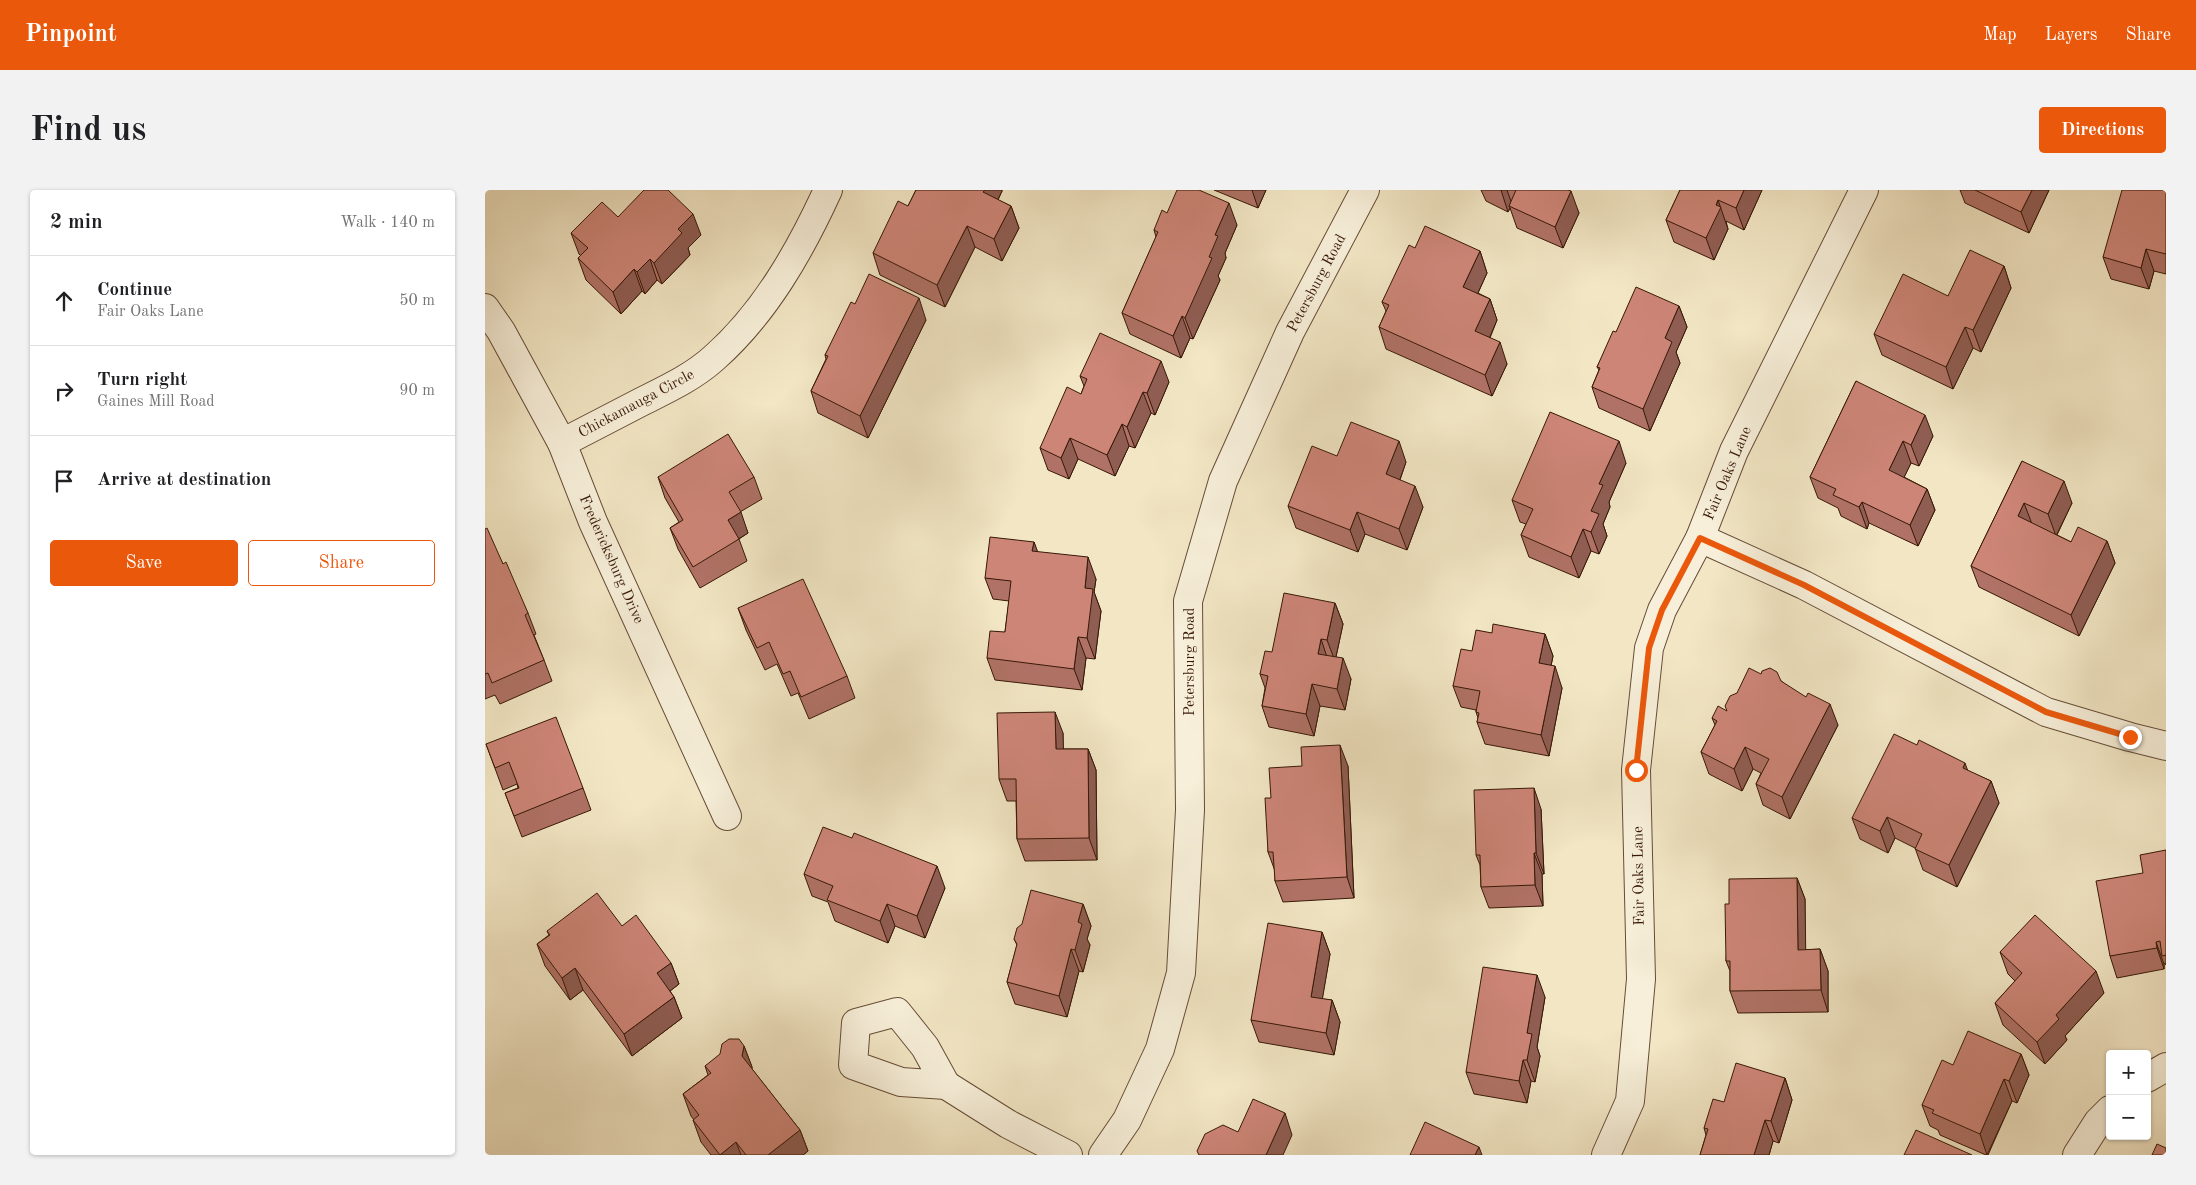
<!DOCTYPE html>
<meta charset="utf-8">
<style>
body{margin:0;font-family:"Old Standard TT",serif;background:#f2f2f2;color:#202124}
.controls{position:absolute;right:15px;bottom:15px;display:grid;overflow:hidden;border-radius:5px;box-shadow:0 1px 4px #0004}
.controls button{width:45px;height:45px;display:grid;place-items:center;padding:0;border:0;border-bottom:1px solid #e0e0e0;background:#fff;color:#202124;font:25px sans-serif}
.stop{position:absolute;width:15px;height:15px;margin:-11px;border:4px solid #ea580c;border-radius:50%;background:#fff}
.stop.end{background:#ea580c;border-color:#fff;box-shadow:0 1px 5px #0008}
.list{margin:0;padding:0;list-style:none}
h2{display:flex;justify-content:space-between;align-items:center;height:65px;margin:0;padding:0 20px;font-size:21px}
h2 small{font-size:16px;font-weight:400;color:#757577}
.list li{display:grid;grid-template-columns:32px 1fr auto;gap:15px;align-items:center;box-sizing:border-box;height:90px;padding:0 20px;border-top:1px solid #e0e0e0}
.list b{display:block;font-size:19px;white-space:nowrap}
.list p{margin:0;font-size:16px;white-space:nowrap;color:#757577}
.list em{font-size:16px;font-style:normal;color:#757577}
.actions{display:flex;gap:10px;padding:15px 20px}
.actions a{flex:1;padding:11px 0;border:1px solid #ea580c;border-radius:5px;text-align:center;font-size:18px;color:#ea580c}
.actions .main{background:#ea580c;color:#fff}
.icon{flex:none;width:28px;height:28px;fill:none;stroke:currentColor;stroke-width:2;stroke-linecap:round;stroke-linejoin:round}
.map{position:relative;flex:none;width:1681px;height:965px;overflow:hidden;border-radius:5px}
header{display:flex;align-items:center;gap:30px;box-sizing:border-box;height:70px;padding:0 25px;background:#ea580c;color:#fff}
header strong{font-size:24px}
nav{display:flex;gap:28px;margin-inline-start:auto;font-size:18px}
.intro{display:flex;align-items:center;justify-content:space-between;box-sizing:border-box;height:120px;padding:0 30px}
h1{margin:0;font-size:35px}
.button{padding:12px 22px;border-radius:5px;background:#ea580c;color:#fff;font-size:18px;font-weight:700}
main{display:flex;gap:30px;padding:0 30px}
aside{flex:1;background:#fff;border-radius:5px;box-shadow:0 1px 4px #0004}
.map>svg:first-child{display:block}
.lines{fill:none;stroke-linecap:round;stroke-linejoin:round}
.street-casing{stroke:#664c36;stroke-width:30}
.street{stroke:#f7efd9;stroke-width:28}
.wall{fill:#b07266;stroke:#371807}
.shaded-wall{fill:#905d53;stroke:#371807}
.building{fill:#cd8577;stroke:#371807}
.route{stroke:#ea580c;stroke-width:6}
.labels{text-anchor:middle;stroke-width:4.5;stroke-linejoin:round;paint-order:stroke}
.street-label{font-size:15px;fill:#371807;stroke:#f7efd9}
</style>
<header>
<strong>Pinpoint</strong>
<nav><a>Map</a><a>Layers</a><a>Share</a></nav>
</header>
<div class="intro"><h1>Find us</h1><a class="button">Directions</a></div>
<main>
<aside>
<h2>2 min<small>Walk · 140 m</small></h2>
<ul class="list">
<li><svg class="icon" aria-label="ahead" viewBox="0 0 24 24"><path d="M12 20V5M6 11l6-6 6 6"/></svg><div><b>Continue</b><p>Fair Oaks Lane</p></div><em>50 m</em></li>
<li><svg class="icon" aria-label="right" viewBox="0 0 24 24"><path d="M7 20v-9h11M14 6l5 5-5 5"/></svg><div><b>Turn right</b><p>Gaines Mill Road</p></div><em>90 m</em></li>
<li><svg class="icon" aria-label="arrive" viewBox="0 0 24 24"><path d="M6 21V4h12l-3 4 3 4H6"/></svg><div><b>Arrive at destination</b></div></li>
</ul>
<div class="actions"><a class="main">Save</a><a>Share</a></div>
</aside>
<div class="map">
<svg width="1681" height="965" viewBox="0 0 1681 965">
<rect width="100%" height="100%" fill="#f2e6c4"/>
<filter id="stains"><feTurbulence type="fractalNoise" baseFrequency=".004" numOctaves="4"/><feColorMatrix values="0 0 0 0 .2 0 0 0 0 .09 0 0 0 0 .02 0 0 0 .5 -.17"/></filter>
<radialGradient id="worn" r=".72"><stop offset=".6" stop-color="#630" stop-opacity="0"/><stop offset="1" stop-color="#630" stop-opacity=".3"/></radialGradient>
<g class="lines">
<g class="street-casing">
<g id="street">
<polyline points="0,118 16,141 77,253 108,332 242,626"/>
<path d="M77 253C104 239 131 225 158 211 182 199 208 187 229 168 280 123 315 61 343 0"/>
<polyline points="1215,348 1319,395 1561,522 1645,547 1681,556"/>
<polygon points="412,822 440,857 461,895 416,892 368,875 371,833"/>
<polyline points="1662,888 1681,877"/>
<polyline points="461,895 523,934 583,965"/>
<polyline points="618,965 642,930 675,859 696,783 705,620 703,411 738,291 805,142 880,0"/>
<polyline points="1121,965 1145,911 1156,789 1151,580 1164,458 1177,420 1215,348 1249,261 1379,0"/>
<polyline points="1592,965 1613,932 1625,920"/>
</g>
</g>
<use href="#street" class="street"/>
</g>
<g class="wall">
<polygon points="431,0 517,0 517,1 513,10 526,16 534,38 517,71 490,57 460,117 395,85 388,63 423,16"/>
<polygon points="729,0 781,0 773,18"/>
<polygon points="996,0 1083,0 1094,23 1078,58 1032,38 1025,18 1023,22 1001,11"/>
<polygon points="1195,0 1277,0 1259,40 1241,31 1243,39 1229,70 1189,52 1181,30"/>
<polygon points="1475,0 1564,0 1544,43 1480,13"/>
<polygon points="1681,0 1681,84 1669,81 1664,99 1626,89 1618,67"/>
<polygon points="682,23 752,35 740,63 741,68 733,86 735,90 708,149 705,148 696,168 645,144 637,123 671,47 669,40"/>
<polygon points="133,27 216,45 203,58 205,65 177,94 172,90 160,104 157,101 136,124 101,90 93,68 96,66 94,64 86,43"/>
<polygon points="930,58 995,61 1002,83 993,103 1005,109 1012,130 1005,148 1022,174 1007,206 901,159 894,137 901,121 897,112"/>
<polygon points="1519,76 1526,98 1496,162 1488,158 1468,199 1397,165 1389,144 1463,106"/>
<polygon points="370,114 441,130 383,248 333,223 326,201 341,169 340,165"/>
<polygon points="1194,116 1202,137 1191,162 1195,173 1165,241 1114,218 1107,197 1114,180 1112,177 1131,142"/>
<polygon points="595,186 684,192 670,225 666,223 650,258 644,256 630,286 593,269 584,289 563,280 555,258 596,204 599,196"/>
<polygon points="1371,191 1448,246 1434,276 1426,273 1419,287 1442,299 1450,320 1433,356 1384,333 1382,339 1356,326 1353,318 1333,308 1325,287"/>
<polygon points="852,266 921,272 915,290 938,317 922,360 880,344 873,362 811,338 803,316"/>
<polygon points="1537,271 1587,313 1572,345 1586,352 1622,351 1630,373 1594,446 1494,397 1486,376"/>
<polygon points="1141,273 1124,312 1125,317 1118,334 1122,346 1114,364 1106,361 1094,388 1044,367 1036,345 1041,334 1035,332 1027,310"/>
<polygon points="173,287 269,287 277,309 255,322 263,343 254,349 262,371 215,398 193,359 185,338 194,332 180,308"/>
<polygon points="0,339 43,423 51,444 49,445 59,470 67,491 15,514 10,505 0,509"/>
<polygon points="549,352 552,362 611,389 609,402 616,421 610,469 601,468 597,500 510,490 502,468 520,442 524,411 508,409 500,388"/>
<polygon points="850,413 858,434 851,467 866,489 860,520 835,516 829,546 784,537 777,516 780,498 775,484 787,462"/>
<polygon points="253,418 362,486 370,508 324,529 313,503 306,506 292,474 280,480 261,440"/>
<polygon points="1007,443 1060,444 1068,466 1066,476 1077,498 1064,566 1000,554 992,532 993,528 991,522 991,520 976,517 968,496 987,461"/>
<polygon points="1276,484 1296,491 1353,535 1305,629 1278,615 1271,594 1276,583 1268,579 1257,601 1224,584 1216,562 1230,535 1227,528 1242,521 1252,503"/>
<polygon points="578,543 578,559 603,559 611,580 612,670 540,671 532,649 531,611 522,611 514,589"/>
<polygon points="1,554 98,598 106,620 37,647 20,603 33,598 32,594 18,600"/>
<polygon points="863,576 869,708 798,712 790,691 790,681 783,662 786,608"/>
<polygon points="1483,581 1506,591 1514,613 1472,697 1438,680 1430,658 1410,648 1403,663 1375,649 1367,628"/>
<polygon points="1056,619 1059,684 1057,684 1058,716 1004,718 996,697 995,675 991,665"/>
<polygon points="1681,660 1681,775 1680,773 1679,774 1679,779 1632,788 1625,766 1658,683"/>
<polygon points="319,684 460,698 440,748 410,736 403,753 350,731 343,712 327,706"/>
<polygon points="1312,688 1320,709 1320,760 1335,759 1343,781 1343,822 1253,823 1245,801 1245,781 1241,771 1244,714"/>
<polygon points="598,714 606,736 602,749 605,755 598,782 594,781 582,827 530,814 522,792 532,755 529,749"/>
<polygon points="62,741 186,773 194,794 185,801 189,807 197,828 147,866 98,800 85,810 60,776 52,754 64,745"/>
<polygon points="837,742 845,764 837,809 847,810 855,832 849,865 774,852 766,830"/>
<polygon points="1515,762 1619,803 1580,846 1582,850 1560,874 1518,835 1510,813 1530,791 1523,784"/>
<polygon points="1060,807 1052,857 1055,866 1050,892 1046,891 1042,913 989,904 981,882"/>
<polygon points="259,856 267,877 267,879 315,940 323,961 318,965 226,965 216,952 208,930 209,930 206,926 198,904 223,885 220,876"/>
<polygon points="1536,864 1544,885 1532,913 1527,911 1503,965 1501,965 1455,945 1453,940 1445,936 1437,915 1468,875"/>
<polygon points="1300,888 1307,910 1294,953 1288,951 1284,965 1215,965 1221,945 1219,938 1239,912"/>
</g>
<g class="shaded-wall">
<polygon points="500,0 517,0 517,1 506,24 498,2"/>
<polygon points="767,0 781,0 773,18"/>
<polygon points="1016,0 1022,0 1027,14 1024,16 1025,18 1023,22"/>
<polygon points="1259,0 1277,0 1259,40 1251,18"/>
<polygon points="1547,0 1564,0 1544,43 1536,22"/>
<polygon points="1086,1 1094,23 1078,58 1070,37"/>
<polygon points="1233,10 1243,39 1229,70 1221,48"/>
<polygon points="744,13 752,35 740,63 741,68 733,86 735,90 708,149 700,128 724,67 730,45"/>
<polygon points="526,16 534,38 517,71 509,49"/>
<polygon points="208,24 216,45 203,58 205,65 177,94 169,73 193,39"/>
<polygon points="482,36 490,57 460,117 452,95"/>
<polygon points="1661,59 1669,81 1664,99 1656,78"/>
<polygon points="995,61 1002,83 986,118 978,97"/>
<polygon points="165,69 172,90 160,104 152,82"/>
<polygon points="1519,76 1526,98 1496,162 1488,140"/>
<polygon points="149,79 157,101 136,124 128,102"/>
<polygon points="434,108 441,130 383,248 375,226"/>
<polygon points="1005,109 1012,130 998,163 990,141"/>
<polygon points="1194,116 1202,137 1191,162 1195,173 1165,241 1158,219 1180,148"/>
<polygon points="697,126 705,148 696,168 688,146"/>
<polygon points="1480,137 1488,158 1468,199 1461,177"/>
<polygon points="1015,152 1022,174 1007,206 1000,185"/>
<polygon points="676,171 684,192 670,225 662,203"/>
<polygon points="658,202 666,223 650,258 642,237"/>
<polygon points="1440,225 1448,246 1434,276 1426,255"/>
<polygon points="637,234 644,256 630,286 622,265"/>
<polygon points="585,248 593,269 584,289 576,268"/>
<polygon points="914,251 921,272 909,306 901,284"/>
<polygon points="1134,251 1141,273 1124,312 1125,317 1118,334 1122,346 1114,364 1106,342 1106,321 1114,294"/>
<polygon points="1418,251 1426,273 1412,302 1404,280"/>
<polygon points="1579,291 1587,313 1571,346 1563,324"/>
<polygon points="930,296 938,317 922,360 914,339"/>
<polygon points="1442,299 1450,320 1433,356 1425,335"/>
<polygon points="1377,312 1384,333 1382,339 1374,317"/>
<polygon points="1539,313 1547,334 1533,326"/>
<polygon points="256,322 263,343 250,351 243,330"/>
<polygon points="872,322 880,344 873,362 865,340"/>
<polygon points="1098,339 1106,361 1094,388 1086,367"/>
<polygon points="1622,351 1630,373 1594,446 1586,425"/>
<polygon points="549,352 557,373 547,361"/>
<polygon points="603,367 611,389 609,402 616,421 610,469 602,448 600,398"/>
<polygon points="850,413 858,434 850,471 842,450"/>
<polygon points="1060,444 1068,466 1062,495 1054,473"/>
<polygon points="593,447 601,468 597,500 589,479"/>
<polygon points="836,449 843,470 833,464"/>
<polygon points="858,468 866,489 860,520 852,499"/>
<polygon points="1070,476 1077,498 1064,566 1056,545"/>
<polygon points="827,494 835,516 829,546 821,524"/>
<polygon points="1345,514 1353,535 1305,629 1297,607"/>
<polygon points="570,522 578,543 579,581 571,559"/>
<polygon points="855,555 863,576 869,708 862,687"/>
<polygon points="1260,557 1268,579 1257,601 1249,579"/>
<polygon points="603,559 611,580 612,670 604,648"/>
<polygon points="1480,573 1488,595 1478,578"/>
<polygon points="1506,591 1514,613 1472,697 1464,675"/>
<polygon points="1049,598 1056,619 1059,684 1051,663"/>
<polygon points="1402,627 1410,648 1403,663 1395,641"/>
<polygon points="1049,663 1057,684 1058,716 1050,695"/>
<polygon points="452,676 460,698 440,748 432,726"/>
<polygon points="1312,688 1320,709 1321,781 1313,760"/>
<polygon points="402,714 410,736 403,753 395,731"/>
<polygon points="598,714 606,736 602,749 605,755 598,782 590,760 593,732"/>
<polygon points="837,742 845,764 834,829 826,807"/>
<polygon points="1671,752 1679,774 1679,779 1672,758"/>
<polygon points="586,759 594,781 582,827 574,806"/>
<polygon points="1335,759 1343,781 1343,822 1336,800"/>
<polygon points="186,773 194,794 180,805 172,783"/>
<polygon points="90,778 98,800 85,810 77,788"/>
<polygon points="1611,781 1619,803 1580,846 1582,850 1560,874 1552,852 1571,825"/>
<polygon points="1052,785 1060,807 1052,857 1055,866 1050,892 1042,870 1042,843"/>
<polygon points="189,807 197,828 147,866 139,844"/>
<polygon points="847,810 855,832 849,865 841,843"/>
<polygon points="259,856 267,877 265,888 257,866"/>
<polygon points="1536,864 1544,885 1532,913 1524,891"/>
<polygon points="1038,870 1046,891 1042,913 1034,891"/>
<polygon points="1300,888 1307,910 1294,953 1286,931"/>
<polygon points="1519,889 1527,911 1502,965 1495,944"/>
<polygon points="800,923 807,945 798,965 781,965"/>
<polygon points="1280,930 1288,951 1284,965 1269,965"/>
<polygon points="315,940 323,961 318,965 283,965"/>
<polygon points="251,952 256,965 235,965"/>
<polygon points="994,957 997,965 990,965"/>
</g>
<g class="building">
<polygon points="159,0 183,0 208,24 193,39 197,43 169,73 165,69 152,82 149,79 128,102 93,68 103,58 86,43 117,12 133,27"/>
<polygon points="431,0 500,0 498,2 526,16 509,49 482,36 452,95 388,63 413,11 423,16"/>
<polygon points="692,0 714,0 744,13 730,45 733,46 724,67 727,68 700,128 697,126 688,146 637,123 673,42 669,40 677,20 682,23"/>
<polygon points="1031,0 1083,0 1086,1 1070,37 1024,16"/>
<polygon points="1195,0 1259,0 1251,18 1233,10 1231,15 1236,17 1221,48 1181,30"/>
<polygon points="1490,0 1547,0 1536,22"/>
<polygon points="1637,0 1681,0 1681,64 1661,59 1656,78 1618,67"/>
<polygon points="940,36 995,61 978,97 1005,109 990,141 1015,152 1000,185 894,137 904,115 897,112 924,55 930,58"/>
<polygon points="1485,60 1519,76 1488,140 1480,137 1461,177 1389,144 1418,84 1463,106"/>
<polygon points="384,84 434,108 375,226 326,201 343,166 340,165 366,112 370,114"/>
<polygon points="1151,97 1194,116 1180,148 1187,152 1158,219 1107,197 1115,178 1112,177 1128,141 1131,142"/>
<polygon points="615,143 676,171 662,203 658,202 642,237 637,234 622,265 585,248 576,268 555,258 582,197 596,204 602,189 595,186"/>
<polygon points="1371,191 1440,225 1426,255 1418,251 1404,280 1442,299 1425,335 1377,312 1374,317 1348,305 1351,299 1325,287"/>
<polygon points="1065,222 1134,251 1114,294 1118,295 1106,321 1114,324 1106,342 1098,339 1086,367 1036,345 1048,319 1027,310"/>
<polygon points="866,232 914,251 901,284 930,296 914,339 872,322 865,340 803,316 827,256 852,266"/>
<polygon points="243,244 269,287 244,302 256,322 243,330 254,349 208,377 185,338 198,330 173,287"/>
<polygon points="1537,271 1579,291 1563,324 1539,313 1533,326 1586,352 1593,337 1622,351 1586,425 1486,376"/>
<polygon points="2,338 18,374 21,372 43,423 40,425 59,470 7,493 3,483 0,484 0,339"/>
<polygon points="505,347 549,352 547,361 603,367 600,398 608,399 602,448 593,447 589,479 502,468 505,441 520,442 526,391 500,388"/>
<polygon points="318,389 362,486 316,507 305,481 298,484 284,452 272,458 253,418"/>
<polygon points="799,403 850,413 842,450 836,449 833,464 858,468 852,499 827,494 821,524 777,516 783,486 775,484 780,461 787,462"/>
<polygon points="1008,434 1060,444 1054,473 1070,476 1056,545 992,532 994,523 991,522 995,501 968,496 976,459 987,461 991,440 1007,443"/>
<polygon points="1264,478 1276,484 1277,481 1285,478 1292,482 1296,491 1321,507 1323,503 1345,514 1297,607 1271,594 1284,569 1260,557 1249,579 1216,562 1232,531 1227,528 1233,516 1242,521 1240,516 1245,506 1252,503"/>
<polygon points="570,522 571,559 603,559 604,648 532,649 531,589 514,589 512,523"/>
<polygon points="71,527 98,598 29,626 20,603 34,598 24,572 10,578 1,554"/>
<polygon points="1409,544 1432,555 1434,550 1480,573 1478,578 1506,591 1464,675 1430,659 1437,644 1402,627 1395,641 1367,628"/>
<polygon points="855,555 862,687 790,691 788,662 783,662 780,608 786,608 784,578 817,576 816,557"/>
<polygon points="1049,598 1051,663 1049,663 1050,695 996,697 995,665 991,665 989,600"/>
<polygon points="338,637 367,648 369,643 452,676 432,726 402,714 395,731 342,710 348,696 319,684"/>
<polygon points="1681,660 1681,765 1677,766 1675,751 1671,752 1672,758 1625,766 1611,691 1658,683 1655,665"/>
<polygon points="1312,688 1313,760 1335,759 1336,800 1245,801 1245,771 1241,771 1240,714 1244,714 1244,689"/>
<polygon points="546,700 598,714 593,732 597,734 590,760 586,759 574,806 522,792 532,754 529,749 532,738 537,734"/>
<polygon points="112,703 137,736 151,725 186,773 172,783 189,807 139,844 90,778 77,788 52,754 65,745 62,741"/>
<polygon points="1550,725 1611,781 1571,825 1574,829 1552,852 1510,813 1537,783 1515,762"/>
<polygon points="783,733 837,742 826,807 847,810 841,843 766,830"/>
<polygon points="998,777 1052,785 1042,843 1047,844 1042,870 1038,870 1034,891 981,882"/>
<polygon points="1483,841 1536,864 1524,891 1519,889 1495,944 1447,923 1449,920 1437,915 1457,870 1468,875"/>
<polygon points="244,849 254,849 259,856 257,866 315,940 283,965 261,965 251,952 235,965 208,930 214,925 198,904 226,883 220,876 235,864 237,854"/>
<polygon points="1251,873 1300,888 1286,931 1280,930 1269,965 1215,965 1223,939 1219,938 1228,909 1239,912"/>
<polygon points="768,909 800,923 781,965 714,965 712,961 720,944 738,935 753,942"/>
<polygon points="940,932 994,957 990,965 925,965"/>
<polygon points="1431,940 1487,965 1419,965"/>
<polygon points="1672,954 1681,958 1681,965 1667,965"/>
</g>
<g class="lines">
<polyline class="route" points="1151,580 1164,458 1177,420 1215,348 1319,395 1561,522 1645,547"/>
</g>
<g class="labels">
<g class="street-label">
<text transform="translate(831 93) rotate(-62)" y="5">Petersburg Road</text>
<text transform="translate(151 213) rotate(-28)" y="5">Chickamauga Circle</text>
<text transform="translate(1242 283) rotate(-67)" y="5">Fair Oaks Lane</text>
<text transform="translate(127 369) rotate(66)" y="5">Fredericksburg Drive</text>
<text transform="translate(704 472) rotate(-90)" y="5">Petersburg Road</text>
<text transform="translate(1153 686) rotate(-91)" y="5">Fair Oaks Lane</text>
</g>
</g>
<rect width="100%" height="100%" filter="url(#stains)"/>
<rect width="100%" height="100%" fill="url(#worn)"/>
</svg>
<div class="controls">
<button>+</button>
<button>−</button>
</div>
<div class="stop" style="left:1151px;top:580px"></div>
<div class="stop end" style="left:1645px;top:547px"></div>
</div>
</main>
